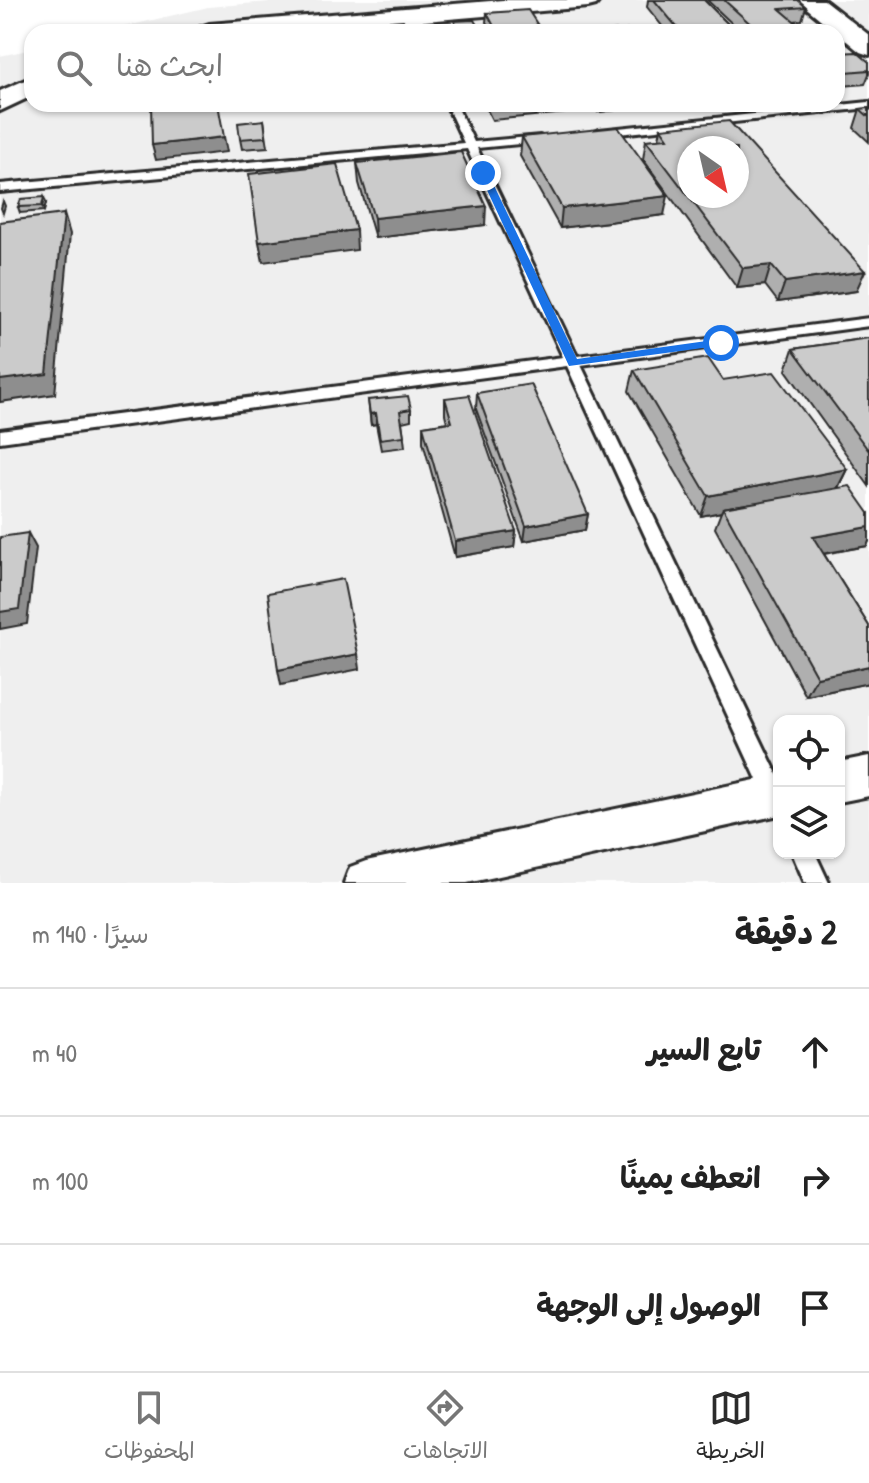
<!DOCTYPE html>
<html lang="ar">
<meta charset="utf-8">
<style>
body{margin:0;font-family:"Patrick Hand","Playpen Sans Arabic",sans-serif;background:#f6f6f6;color:#222;direction:rtl}
.controls{position:absolute;right:24px;bottom:24px;display:grid;overflow:hidden;border-radius:16px;box-shadow:0 2px 6px #0004}
.controls button{width:72px;height:72px;display:grid;place-items:center;padding:0;border:0;border-bottom:2px solid #e0e0e0;background:#fff;color:#222;font:40px sans-serif}
.compass{position:absolute;left:677px;top:136px;width:72px;height:72px;border-radius:50%;background:#fff;box-shadow:0 2px 6px #0004;rotate:146deg}
.stop{position:absolute;width:24px;height:24px;margin:-18px;border:6px solid #1a73e8;border-radius:50%;background:#fff}
.stop.end{background:#1a73e8;border-color:#fff;box-shadow:0 2px 8px #0008}
.list{margin:0;padding:0;list-style:none}
h2{display:flex;justify-content:space-between;align-items:center;height:104px;margin:0;padding:0 32px;font-size:34px}
h2 small{font-size:26px;font-weight:400;color:#767676}
.list li{display:grid;grid-template-columns:52px 1fr auto;gap:24px;align-items:center;box-sizing:border-box;height:128px;padding:0 32px;border-top:2px solid #e0e0e0}
.list b{display:block;font-size:30px;white-space:nowrap}
.list em{font-size:26px;font-style:normal;color:#767676}
.icon{flex:none;width:44px;height:44px;fill:none;stroke:currentColor;stroke-width:2;stroke-linecap:round;stroke-linejoin:round}
.map{position:relative;flex:none;width:869px;height:883px;overflow:hidden;direction:ltr}
.search{position:absolute;background:#fff;box-shadow:0 2px 6px #0004;left:24px;right:24px;top:24px;height:88px;display:flex;align-items:center;gap:20px;box-sizing:border-box;padding:0 28px;border-radius:24px;color:#767676;font-size:30px}
.sheet{height:488px;background:#fff}
nav{display:flex;justify-content:space-around;align-items:center;box-sizing:border-box;height:112px;border-top:2px solid #e0e0e0;background:#fff;font-size:22px;color:#767676}
nav a{display:grid;justify-items:center;gap:4px}
nav .on{color:#2b2b2b}
.map>svg:first-child{display:block}
.built{fill:#efefef;fill-rule:evenodd}
.lines{fill:none;stroke-linecap:round;stroke-linejoin:round}
.lane-casing{stroke:#2b2b2b;stroke-width:6}
.street-casing{stroke:#2b2b2b;stroke-width:6}
.secondary-casing{stroke:#2b2b2b;stroke-width:6}
.lane{fill:#fff;fill-rule:evenodd}
.street{fill:#fff;fill-rule:evenodd}
.secondary{fill:#fff;fill-rule:evenodd}
.wall{fill:#afafaf;stroke:#2b2b2b;stroke-width:2}
.shaded-wall{fill:#8e8e8e;stroke:#2b2b2b;stroke-width:2}
.building{fill:#cbcbcb;stroke:#2b2b2b;stroke-width:2;fill-rule:evenodd}
.route{fill:#1a73e8}
</style>
<div class="map">
<svg width="869" height="883" viewBox="0 0 869 883">
<rect width="100%" height="100%" fill="#fff"/>
<filter id="ink" filterUnits="userSpaceOnUse"><feTurbulence type="fractalNoise" baseFrequency=".0125" numOctaves="2"/><feDisplacementMap in="SourceGraphic" scale="16" xChannelSelector="R" yChannelSelector="G"/><feConvolveMatrix kernelMatrix="1 2 1 2 8 2 1 2 1" color-interpolation-filters="sRGB"/></filter>
<g filter="url(#ink)">
<path class="built" d="M294 0H869V883H0V56L32 49V104H837V32H102L208 7ZM689 148H737V196H689ZM779 721H839V853H779Z"/>
<g class="lines">
<g class="lane-casing">
<g id="lane">
<polygon points="405,11 411,11 422,32 412,32"/>
<polygon points="869,102 869,108 599,136 594,133 599,130"/>
<polygon points="446,104 456,104 474,142 540,136 545,139 540,142 477,148 577,356 869,318 869,326 581,365 779,778 779,813 771,810 567,366 0,442 0,430 563,357 467,149 0,192 0,184 464,143"/>
<polygon points="792,853 815,853 829,883 805,883"/>
</g>
</g>
<g class="street-casing">
<g id="street">
<polygon points="869,756 869,796 839,802 839,762"/>
<polygon points="779,775 779,815 467,883 344,883 350,867 366,861"/>
</g>
</g>
<g class="secondary-casing">
<g id="secondary">
<polygon points="503,0 600,0 596,5 588,7 297,32 196,32 200,27 209,24"/>
<polygon points="797,0 824,0 869,35 869,55 860,52"/>
<polygon points="32,77 32,96 0,111 0,91"/>
</g>
</g>
<use href="#lane" class="lane"/>
<use href="#street" class="street"/>
<use href="#secondary" class="secondary"/>
</g>
<g class="wall">
<polygon points="648,0 704,0 734,30 734,32 667,32 647,7"/>
<polygon points="707,0 798,0 806,7 802,20 794,21 800,26 798,30 801,32 741,32"/>
<polygon points="487,13 541,30 540,32 492,32 486,22"/>
<polygon points="837,53 869,62 869,74 865,84 842,86 837,82"/>
<polygon points="484,104 577,104 576,112 492,120"/>
<polygon points="593,104 669,104 598,112"/>
<polygon points="869,108 869,142 854,128 860,109"/>
<polygon points="264,120 268,147 242,149 240,139"/>
<polygon points="661,128 856,291 778,302 765,285 737,288 643,159 646,140 659,139"/>
<polygon points="522,137 664,215 560,228 520,156"/>
<polygon points="357,163 485,225 375,238 359,183"/>
<polygon points="46,203 44,211 20,213 18,207"/>
<polygon points="869,338 869,486 786,370 793,349"/>
<polygon points="634,370 723,380 847,469 838,488 869,513 869,541 867,546 824,554 869,626 869,683 806,696 715,528 721,512 701,516 629,391"/>
<polygon points="477,393 588,514 585,530 524,541 476,409"/>
<polygon points="445,398 516,531 514,547 455,557 423,442 423,426 447,422 445,414"/>
<polygon points="368,400 411,409 411,420 402,422 405,447 381,450 376,424 371,425"/>
</g>
<g class="shaded-wall">
<polygon points="480,30 480,32 460,32 460,31"/>
<polygon points="118,104 146,104 119,107"/>
<polygon points="599,104 669,104 598,112"/>
<polygon points="224,137 227,152 156,160 152,145"/>
<polygon points="668,196 664,215 560,228 562,208"/>
<polygon points="44,197 46,203 44,211 42,206"/>
<polygon points="3,201 5,206 3,213 1,208"/>
<polygon points="486,206 485,225 375,238 374,218"/>
<polygon points="64,214 70,234 55,394 0,402 0,380"/>
<polygon points="356,230 357,250 263,262 259,242"/>
<polygon points="771,265 765,285 737,288 743,268"/>
<polygon points="865,271 856,291 778,302 785,282"/>
<polygon points="376,413 376,424 371,425 370,414"/>
<polygon points="847,469 837,489 723,508 721,512 701,516 708,496"/>
<polygon points="588,514 585,530 524,541 526,526"/>
<polygon points="869,527 869,541 867,546 804,557 813,537"/>
<polygon points="516,531 514,547 455,557 455,541"/>
<polygon points="28,533 36,548 27,624 0,629 0,612"/>
<polygon points="358,654 360,669 281,685 278,670"/>
<polygon points="869,666 869,683 806,696 817,677"/>
</g>
<g class="building">
<polygon points="654,0 704,0 734,30 704,32 681,32"/>
<polygon points="724,0 798,0 806,7 780,9 800,26 755,28"/>
<polygon points="528,10 541,30 497,32 487,13"/>
<polygon points="403,20 408,32 306,32 305,28"/>
<polygon points="474,20 480,30 460,31 454,21"/>
<polygon points="290,28 291,32 236,32"/>
<polygon points="637,29 640,32 599,32"/>
<polygon points="798,30 801,32 754,32"/>
<polygon points="857,52 869,62 869,70 846,72 837,65 837,53"/>
<polygon points="151,104 218,104 224,137 152,145"/>
<polygon points="869,108 869,117 860,109"/>
<polygon points="264,120 266,137 240,139 238,123"/>
<path d="M729 121 865 271 785 282 771 265 743 268 646 140 668 138 661 128ZM689 148H737V196H689Z"/>
<polygon points="618,127 668,196 562,208 522,137"/>
<polygon points="461,152 486,206 374,218 357,163"/>
<polygon points="337,164 356,230 259,242 249,174"/>
<polygon points="44,197 42,206 18,207 21,199"/>
<polygon points="64,214 47,374 0,380 0,222"/>
<polygon points="869,338 869,451 793,349"/>
<polygon points="708,358 723,380 774,372 847,469 708,496 634,370"/>
<polygon points="531,384 588,514 526,526 477,393"/>
<polygon points="469,395 516,531 455,541 423,426 452,422 445,398"/>
<polygon points="408,396 411,409 400,411 404,436 380,439 376,413 370,414 368,400"/>
<polygon points="850,486 869,513 869,527 813,537 869,626 869,666 817,677 723,508"/>
<polygon points="28,533 19,609 0,612 0,537"/>
<polygon points="343,579 358,654 278,670 268,593"/>
</g>
</g>
<polygon class="route" points="483,170 488,173 577,359 721,339 727,343 725,345 569,366 479,173"/>
</svg>
<div class="controls">
<button><svg class="icon" aria-label="locate" viewBox="0 0 24 24"><circle cx="12" cy="12" r="6"/><path d="M12 2v4M12 18v4M2 12h4M18 12h4"/></svg></button>
<button><svg class="icon" aria-label="layers" viewBox="0 0 24 24"><path d="M12 4l9 5-9 5-9-5zM3 14l9 5 9-5"/></svg></button>
</div>
<svg class="compass" viewBox="-18 -18 36 36"><path d="M0-13l5 13h-10z" fill="#e53935"/><path d="M0 13l5-13h-10z" fill="#767676"/></svg>
<div class="stop" style="left:721px;top:343px"></div>
<div class="stop end" style="left:483px;top:173px"></div>
<div class="search"><svg class="icon" aria-label="search" viewBox="0 0 24 24"><circle cx="10" cy="10" r="6"/><path d="M15 15l6 6"/></svg>ابحث هنا</div>
</div>
<section class="sheet">
<h2>2 دقيقة<small>سيرًا · 140 m</small></h2>
<ul class="list">
<li><svg class="icon" aria-label="ahead" viewBox="0 0 24 24"><path d="M12 20V5M6 11l6-6 6 6"/></svg><div><b>تابع السير</b></div><em>40 m</em></li>
<li><svg class="icon" aria-label="right" viewBox="0 0 24 24"><path d="M7 20v-9h11M14 6l5 5-5 5"/></svg><div><b>انعطف يمينًا</b></div><em>100 m</em></li>
<li><svg class="icon" aria-label="arrive" viewBox="0 0 24 24"><path d="M6 21V4h12l-3 4 3 4H6"/></svg><div><b>الوصول إلى الوجهة</b></div></li>
</ul>
</section>
<nav>
<a class="on"><svg class="icon" aria-label="map" viewBox="0 0 24 24"><path d="M3 6l6-2 6 2 6-2v14l-6 2-6-2-6 2zM9 4v14M15 6v14"/></svg>الخريطة</a>
<a><svg class="icon" aria-label="directions" viewBox="0 0 24 24"><path d="M12 3l9 9-9 9-9-9zM9 14v-3h6M13 9l2 2-2 2"/></svg>الاتجاهات</a>
<a><svg class="icon" aria-label="saved" viewBox="0 0 24 24"><path d="M7 4h10v16l-5-4-5 4z"/></svg>المحفوظات</a>
</nav>
